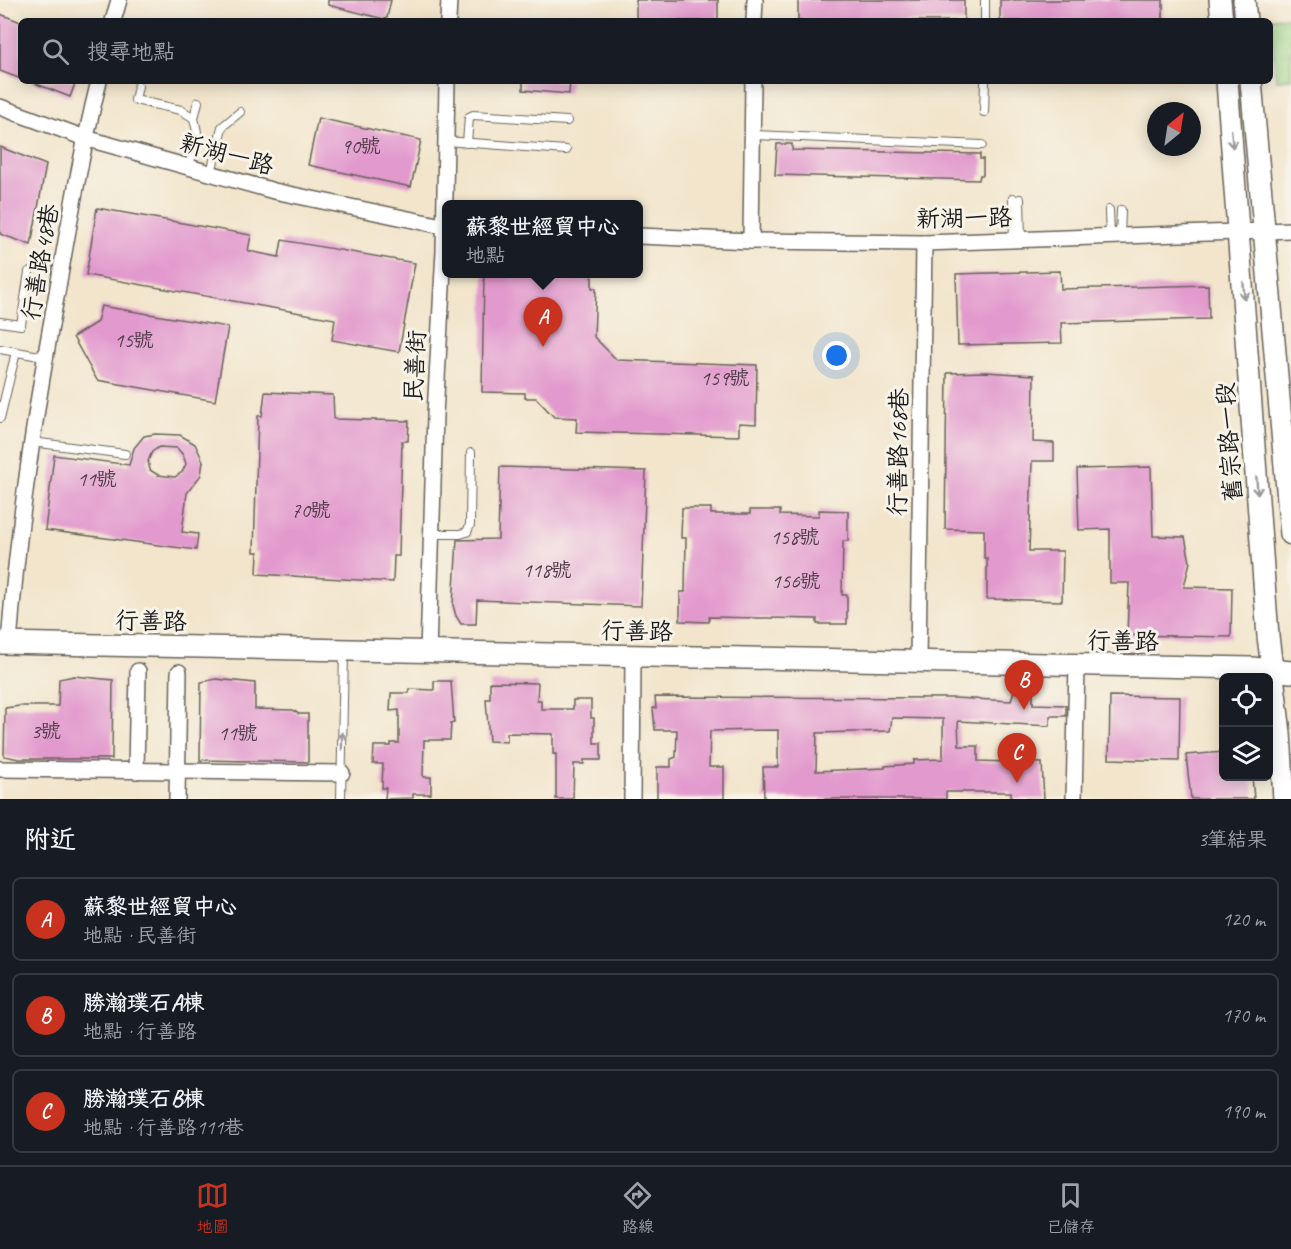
<!DOCTYPE html>
<html lang="zh-TW">
<meta charset="utf-8">
<style>
body{margin:0;font-family:Caveat,"LXGW WenKai TC",sans-serif;background:#242831;color:#f1f3f6}
.controls{position:absolute;right:18px;bottom:18px;display:grid;overflow:hidden;border-radius:9px;box-shadow:0 3px 15px #0003}
.controls button{width:54px;height:54px;display:grid;place-items:center;padding:0;border:0;border-bottom:2px solid #363941;background:#171b24;color:#f1f3f6;font:30px sans-serif}
.compass{position:absolute;left:1147px;top:102px;width:54px;height:54px;border-radius:50%;background:#171b24;box-shadow:0 3px 15px #0003;rotate:30deg}
.you{position:absolute;left:837px;top:356px;width:21px;height:21px;margin:-15px;border:4px solid #fff;border-radius:50%;background:#1a73e8;box-shadow:0 0 0 9px #1a73e833}
.badge{display:grid;place-items:center;width:39px;height:39px;border-radius:50%;background:#c8321e;color:#fff;font-size:20px;font-weight:700}
.pin{position:absolute;translate:-50% -50px;filter:drop-shadow(0 2px 3px #0008)}
.pin::after{content:'';position:absolute;top:32px;width:21px;height:18px;background:inherit;clip-path:polygon(0 0,100% 0,50% 100%)}
.popup{position:absolute;left:442px;top:200px;width:201px;height:78px;box-sizing:border-box;display:grid;place-content:center;border-radius:9px;background:#171b24;filter:drop-shadow(0 2px 4px #0005);font-size:20px;white-space:nowrap;color:#9ea1a6}
.popup b{font-size:22px;color:#f1f3f6}
.popup::after{content:'';position:absolute;left:50%;top:100%;margin-left:-12px;border:12px solid transparent;border-top-color:#171b24}
.list{margin:0;padding:0;list-style:none}
h2{display:flex;justify-content:space-between;align-items:center;height:78px;margin:0;padding:0 24px;font-size:26px}
h2 small{font-size:20px;font-weight:400;color:#9ea1a6}
.list li{display:grid;grid-template-columns:39px 1fr auto;gap:18px;align-items:center;box-sizing:border-box;height:84px;margin:0 12px 12px;padding:0 12px;border:2px solid #363941;border-radius:9px}
.list b{display:block;font-size:22px;white-space:nowrap}
.list p{margin:0;font-size:20px;white-space:nowrap;color:#9ea1a6}
.list em{font-size:20px;font-style:normal;color:#9ea1a6}
.icon{flex:none;width:33px;height:33px;fill:none;stroke:currentColor;stroke-width:2;stroke-linecap:round;stroke-linejoin:round}
.map{position:relative;flex:none;width:1291px;height:799px;overflow:hidden}
.search{position:absolute;background:#171b24;box-shadow:0 3px 15px #0003;left:18px;right:18px;top:18px;height:66px;display:flex;align-items:center;gap:15px;box-sizing:border-box;padding:0 21px;border-radius:9px;color:#9ea1a6;font-size:22px}
.sheet{height:366px;background:#171b24}
nav{display:flex;justify-content:space-around;align-items:center;box-sizing:border-box;height:84px;border-top:2px solid #363941;background:#171b24;font-size:16px;color:#9ea1a6}
nav a{display:grid;justify-items:center;gap:3px}
nav .on{color:#c8321e}
.map>svg:first-child{display:block}
.grass{fill:url(#grass-tufts);stroke:#5c7852;stroke-width:1.5}
.building{fill:#e299cd;fill-rule:evenodd}
.lines{fill:none;stroke-linecap:round;stroke-linejoin:round}
.lane-casing{stroke:#67625a;stroke-width:10}
.street-casing{stroke:#67625a;stroke-width:18}
.secondary-casing{stroke:#67625a;stroke-width:24}
.lane{stroke:#fff;stroke-width:8}
.street{stroke:#fff;stroke-width:15}
.secondary{stroke:#fff;stroke-width:21}
.oneway{stroke:#999}
.labels{text-anchor:middle;stroke-width:6;stroke-linejoin:round;paint-order:stroke}
.number-label{font-size:21px;fill:#4e3b48}
.street-label{font-size:24px;fill:#1c1c1c;stroke:#f7f3e8}
</style>
<div class="map">
<svg width="1291" height="799" viewBox="0 0 1291 799">
<defs>
<pattern id="grass-tufts" width="24" height="20" patternUnits="userSpaceOnUse" patternTransform="scale(1.5)"><rect width="24" height="20" fill="#9dd587"/><path d="M3 7l-1-3M5 7V3M7 7l1-3M15 17l-1-3M17 17v-4M19 17l1-3" fill="none" stroke="#87b674"/></pattern>
</defs>
<rect width="100%" height="100%" fill="#f7f3e8"/>
<filter id="ink" filterUnits="userSpaceOnUse"><feTurbulence type="fractalNoise" baseFrequency=".0167" numOctaves="2"/><feDisplacementMap in="SourceGraphic" scale="12" xChannelSelector="R" yChannelSelector="G"/><feConvolveMatrix kernelMatrix="1 2 1 2 8 2 1 2 1" color-interpolation-filters="sRGB"/></filter>
<filter id="wash" filterUnits="userSpaceOnUse"><feTurbulence type="fractalNoise" baseFrequency=".008" numOctaves="4" result="noise"/><feDisplacementMap in="SourceGraphic" scale="24" xChannelSelector="R" yChannelSelector="G"/><feGaussianBlur stdDeviation="1.35" result="paint"/><feColorMatrix in="noise" values="0 0 0 0 0 0 0 0 0 0 0 0 0 0 0 0 0 1.4 0 .05"/><feComposite in="paint" operator="in"/></filter>
<g filter="url(#wash)">
<rect width="100%" height="100%" fill="#f2e5cc"/>
<polygon class="grass" points="1291,17 1291,79 1276,80 1271,18"/>
<g id="blocks">
<g class="building">
<polygon points="328,0 391,0 387,18 384,19 328,5"/>
<rect x="636" y="0" width="82" height="21"/>
<rect x="798" y="0" width="166" height="21"/>
<rect x="1000" y="0" width="163" height="21"/>
<polygon points="0,14 21,22 21,79 0,71"/>
<polygon points="29,81 76,81 70,97"/>
<polygon points="523,81 570,81 569,94 523,90"/>
<polygon points="318,118 421,140 411,187 308,165"/>
<polygon points="777,144 792,144 792,150 980,154 980,159 983,159 983,175 980,175 979,180 775,175"/>
<polygon points="0,147 46,165 31,245 0,234"/>
<polygon points="97,208 251,235 248,251 279,257 282,240 415,263 399,352 332,340 335,319 86,275"/>
<polygon points="1060,271 1061,289 1208,285 1209,319 1061,323 1062,343 958,345 956,274"/>
<polygon points="484,273 592,273 592,288 596,288 594,337 617,360 757,365 756,424 739,423 739,436 576,432 577,418 554,417 536,398 525,398 525,393 482,392"/>
<polygon points="101,306 228,327 215,401 97,380 73,337 97,322"/>
<polygon points="986,372 1034,375 1033,442 1054,443 1054,461 1032,461 1029,551 1063,551 1062,601 987,599 987,558 984,558 984,530 945,529 947,373"/>
<polygon points="265,392 333,395 334,419 409,421 408,441 402,441 399,556 394,556 393,582 257,574 258,552 254,552 258,416 262,416"/>
<path d="M155 434 180 435 195 444 203 461 201 475 187 493 182 532 198 534 196 550 45 530 54 455 129 465 134 448 144 436ZM159 447 177 448 183 455 186 464 182 472 175 477 158 475 150 470 148 461 152 452Z"/>
<polygon points="500,467 646,471 641,606 477,600 476,624 461,624 456,616 453,605 457,540 498,539"/>
<polygon points="1151,467 1153,536 1185,537 1190,562 1184,587 1232,588 1231,637 1127,635 1129,583 1110,583 1110,529 1079,530 1077,469"/>
<polygon points="682,508 711,508 711,514 750,514 750,510 780,510 780,515 819,516 819,510 848,511 848,541 843,541 842,595 847,595 847,624 817,624 817,619 709,617 709,622 680,621 680,592 685,592 686,538 681,538"/>
<polygon points="74,676 113,680 112,759 19,759 4,756 5,708 20,706 58,706 59,679"/>
<polygon points="216,679 255,683 255,709 293,710 299,714 308,714 308,762 200,760 201,682"/>
<polygon points="434,681 451,681 454,723 451,723 450,740 424,740 423,777 431,777 431,794 413,794 413,798 385,799 386,788 382,788 383,764 373,764 374,746 391,746 391,743 399,743 399,710 390,711 391,693 409,693 409,689 434,690"/>
<polygon points="490,682 538,683 537,700 541,700 541,709 573,709 573,700 591,700 591,718 594,718 594,743 601,743 601,760 584,760 584,764 574,764 573,799 556,799 556,754 553,754 553,734 507,733 507,742 489,741 486,699 490,699"/>
<path d="M1014 690 1033 691V704L1066 705V716H1050V726L958 721 959 746H978V761L1042 763 1044 799H1011V792H946V799H764L763 767H778V730L710 731 709 767H724V799H657V767H671V759L676 757 677 730H655L653 708H656L655 697 954 698 1011 701ZM892 718 943 719V759L914 760V764L885 766V768L816 771 817 733 890 731Z"/>
<polygon points="1110,696 1180,697 1179,761 1109,759"/>
<polygon points="1224,752 1224,777 1252,777 1254,799 1191,799 1186,755"/>
</g>
</g>
</g>
<g filter="url(#ink)">
<use href="#blocks" fill-opacity="0" stroke="#67625a" stroke-width="1.5"/>
<g class="lines">
<g class="lane-casing">
<g id="lane">
<polyline points="985,0 985,21"/>
<polyline points="138,86 135,100 181,110 194,118 197,132 189,167"/>
<polyline points="984,112 985,81"/>
<polyline points="194,118 198,102"/>
<polyline points="753,135 982,145"/>
<polyline points="445,141 566,150"/>
<polyline points="467,143 469,117 473,115 567,121"/>
<polyline points="211,173 222,127 240,112"/>
<polyline points="1013,198 1014,239"/>
<polyline points="1020,199 1021,239"/>
<polyline points="1109,210 1110,237"/>
<polyline points="1120,236 1121,210"/>
<polyline points="0,322 21,325 29,272"/>
<polyline points="0,349 45,357"/>
<polyline points="0,418 16,352"/>
<polyline points="32,442 125,454"/>
<polyline points="432,534 460,534 467,532 470,525 471,453"/>
<polyline points="341,799 344,652"/>
</g>
</g>
<g class="street-casing">
<g id="street">
<polyline points="113,21 119,0"/>
<polyline points="448,21 449,0"/>
<polyline points="754,21 755,0"/>
<polyline points="0,107 85,138 274,191 447,227"/>
<polyline points="639,236 751,241 924,243 1291,230"/>
<polyline points="751,241 753,81"/>
<path d="M9 643C18 523 36 405 58 287 70 218 82 149 99 81"/>
<polyline points="428,654 435,415 444,251 447,81"/>
<polyline points="918,662 924,243"/>
<polyline points="0,769 342,773"/>
<polyline points="136,771 138,671"/>
<polyline points="177,799 179,672"/>
<polyline points="632,799 633,656"/>
<polyline points="1074,799 1077,665"/>
</g>
</g>
<g class="secondary-casing">
<g id="secondary">
<polyline points="1220,0 1222,21"/>
<polyline points="1244,0 1246,21"/>
<polyline points="1227,81 1268,636 1280,733 1284,799"/>
<polyline points="1251,81 1291,534"/>
<polyline points="0,643 1252,668 1291,672"/>
</g>
</g>
<use href="#lane" class="lane"/>
<use href="#street" class="street"/>
<use href="#secondary" class="secondary"/>
</g>
<defs><path id="oneway-shaft" d="M-6 0H5M1.5-3L5.5 0L1.5 3" fill="none" stroke-width="1.6" stroke-linecap="round" stroke-linejoin="round" transform="scale(1.5)"/></defs>
<g class="oneway">
<use href="#oneway-shaft" transform="translate(1232 139) rotate(85)"/>
<use href="#oneway-shaft" transform="translate(1244 291) rotate(86)"/>
<use href="#oneway-shaft" transform="translate(1257 486) rotate(86)"/>
<use href="#oneway-shaft" transform="translate(342 741) rotate(-89)"/>
</g>
</g>
<g class="labels">
<g class="number-label">
<text x="361" y="153">90號</text>
<text x="134" y="347">15號</text>
<text x="725" y="385">159號</text>
<text x="97" y="486">11號</text>
<text x="311" y="517">70號</text>
<text x="795" y="544">158號</text>
<text x="547" y="577">118號</text>
<text x="796" y="588">156號</text>
<text x="46" y="738">3號</text>
<text x="238" y="740">11號</text>
</g>
<g class="street-label">
<text transform="translate(227 154) rotate(15)" y="8">新湖一路</text>
<text transform="translate(964 218) rotate(-1)" y="8">新湖一路</text>
<text transform="translate(40 262) rotate(-80)" y="8">行善路48巷</text>
<text transform="translate(415 366) rotate(-87)" y="8">民善街</text>
<text transform="translate(1229 442) rotate(-94)" y="8">舊宗路一段</text>
<text transform="translate(898 452) rotate(-89)" y="8">行善路168巷</text>
<text transform="translate(151 621) rotate(1)" y="8">行善路</text>
<text transform="translate(637 631) rotate(1)" y="8">行善路</text>
<text transform="translate(1123 641) rotate(1)" y="8">行善路</text>
</g>
</g>
</svg>
<div class="controls">
<button><svg class="icon" aria-label="locate" viewBox="0 0 24 24"><circle cx="12" cy="12" r="6"/><path d="M12 2v4M12 18v4M2 12h4M18 12h4"/></svg></button>
<button><svg class="icon" aria-label="layers" viewBox="0 0 24 24"><path d="M12 4l9 5-9 5-9-5zM3 14l9 5 9-5"/></svg></button>
</div>
<svg class="compass" viewBox="-18 -18 36 36"><path d="M0-13l5 13h-10z" fill="#e53935"/><path d="M0 13l5-13h-10z" fill="#9ea1a6"/></svg>
<div class="you"></div>
<div class="pin badge" style="left:543px;top:347px">A</div>
<div class="popup"><b>蘇黎世經貿中心</b>地點</div>
<div class="pin badge" style="left:1024px;top:710px">B</div>
<div class="pin badge" style="left:1017px;top:783px">C</div>
<div class="search"><svg class="icon" aria-label="search" viewBox="0 0 24 24"><circle cx="10" cy="10" r="6"/><path d="M15 15l6 6"/></svg>搜尋地點</div>
</div>
<section class="sheet">
<h2>附近<small>3筆結果</small></h2>
<ul class="list">
<li><span class="badge">A</span><div><b>蘇黎世經貿中心</b><p>地點 · 民善街</p></div><em>120 m</em></li>
<li><span class="badge">B</span><div><b>勝瀚璞石A棟</b><p>地點 · 行善路</p></div><em>170 m</em></li>
<li><span class="badge">C</span><div><b>勝瀚璞石B棟</b><p>地點 · 行善路111巷</p></div><em>190 m</em></li>
</ul>
</section>
<nav>
<a class="on"><svg class="icon" aria-label="map" viewBox="0 0 24 24"><path d="M3 6l6-2 6 2 6-2v14l-6 2-6-2-6 2zM9 4v14M15 6v14"/></svg>地圖</a>
<a><svg class="icon" aria-label="directions" viewBox="0 0 24 24"><path d="M12 3l9 9-9 9-9-9zM9 14v-3h6M13 9l2 2-2 2"/></svg>路線</a>
<a><svg class="icon" aria-label="saved" viewBox="0 0 24 24"><path d="M7 4h10v16l-5-4-5 4z"/></svg>已儲存</a>
</nav>
